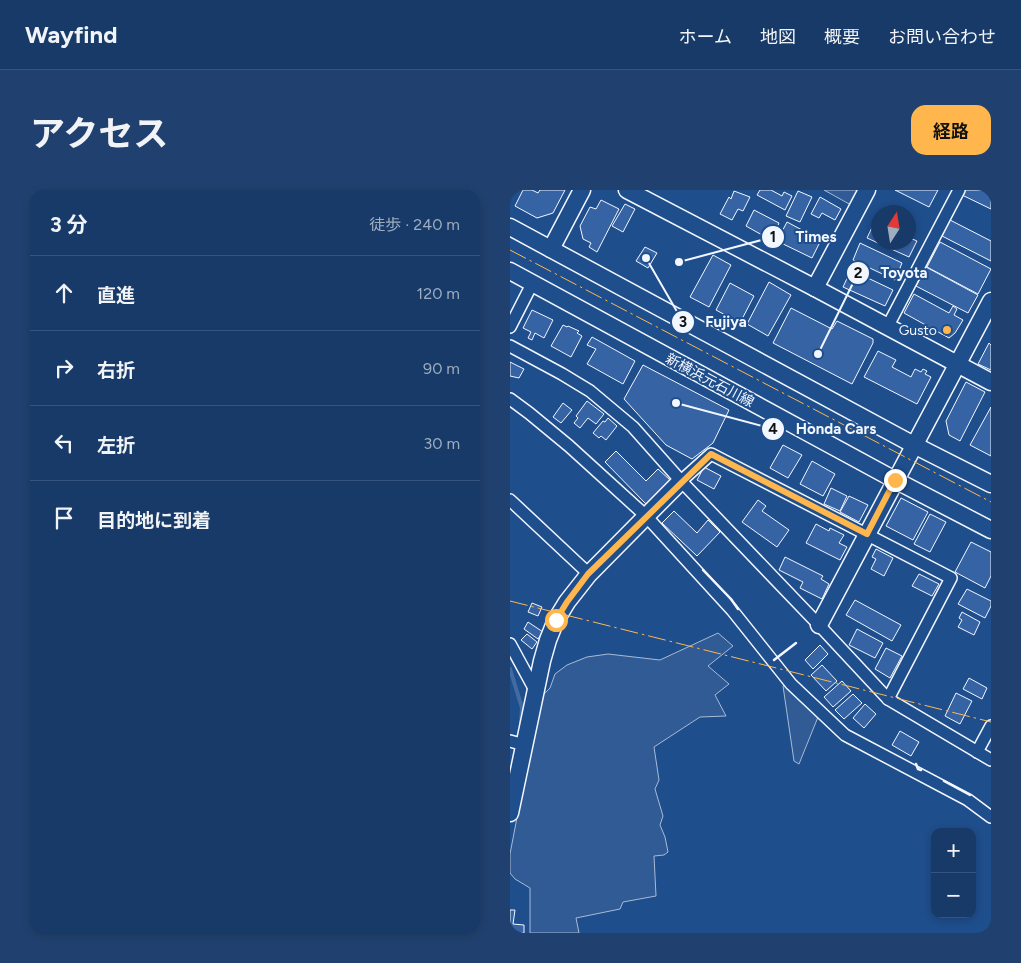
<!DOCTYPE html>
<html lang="ja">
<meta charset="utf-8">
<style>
body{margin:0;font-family:Figtree,"Noto Sans JP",sans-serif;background:#20416f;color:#f1f3f6}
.controls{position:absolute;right:15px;bottom:15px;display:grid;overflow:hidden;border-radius:10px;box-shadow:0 2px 8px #0003}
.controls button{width:45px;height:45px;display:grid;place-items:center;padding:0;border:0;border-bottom:1px solid #36547d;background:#173a69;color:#f1f3f6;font:25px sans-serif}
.compass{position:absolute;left:361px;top:15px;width:45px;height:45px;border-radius:50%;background:#173a69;box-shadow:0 2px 8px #0003;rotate:12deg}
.stop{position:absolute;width:15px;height:15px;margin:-11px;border:4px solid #ffb74d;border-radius:50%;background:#fff}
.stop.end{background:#ffb74d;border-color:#fff;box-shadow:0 1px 5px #0008}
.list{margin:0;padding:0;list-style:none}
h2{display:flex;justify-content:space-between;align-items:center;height:65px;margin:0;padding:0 20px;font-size:21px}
h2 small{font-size:16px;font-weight:400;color:#9eadc0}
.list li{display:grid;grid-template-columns:32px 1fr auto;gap:15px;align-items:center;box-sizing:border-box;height:75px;padding:0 20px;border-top:1px solid #36547d}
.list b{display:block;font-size:19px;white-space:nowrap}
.list em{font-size:16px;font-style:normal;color:#9eadc0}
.icon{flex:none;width:28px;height:28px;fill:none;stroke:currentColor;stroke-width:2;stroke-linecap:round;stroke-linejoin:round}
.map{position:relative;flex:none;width:481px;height:743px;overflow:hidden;border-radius:15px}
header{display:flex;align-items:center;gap:30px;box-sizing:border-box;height:70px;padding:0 25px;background:#173a69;border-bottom:1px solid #36547d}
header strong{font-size:24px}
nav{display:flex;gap:28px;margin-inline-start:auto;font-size:18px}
.intro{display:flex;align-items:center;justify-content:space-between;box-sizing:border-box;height:120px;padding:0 30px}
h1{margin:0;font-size:35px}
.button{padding:12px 22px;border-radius:15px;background:#ffb74d;color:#111;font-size:18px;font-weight:700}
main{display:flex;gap:30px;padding:0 30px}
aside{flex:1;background:#173a69;border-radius:15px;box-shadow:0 2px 8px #0003}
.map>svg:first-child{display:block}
.green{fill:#305b95;stroke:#a8bbd7}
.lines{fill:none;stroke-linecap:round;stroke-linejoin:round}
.stream{stroke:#446ba0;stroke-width:4}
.building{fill:#3563a3;stroke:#f2f6ff}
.street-casing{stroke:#f2f6ff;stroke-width:14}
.secondary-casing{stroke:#f2f6ff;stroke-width:19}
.street{stroke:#1f4e8c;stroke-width:11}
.secondary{stroke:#1f4e8c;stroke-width:16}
.wall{stroke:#f2f6ff;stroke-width:2.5}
.power{stroke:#ffb74d;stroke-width:1;stroke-dasharray:18 4 2.5 4;stroke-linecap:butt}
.route{stroke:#ffb74d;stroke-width:6}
.poi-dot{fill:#ffb74d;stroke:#1f4e8c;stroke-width:2}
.labels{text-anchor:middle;stroke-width:4;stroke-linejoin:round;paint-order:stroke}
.poi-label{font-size:14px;fill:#f2f6ff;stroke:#1f4e8c;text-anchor:end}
.street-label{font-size:14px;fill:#f2f6ff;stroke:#1f4e8c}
.leader{fill:none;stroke:#f2f6ff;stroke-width:2}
.callout-dot{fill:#f2f6ff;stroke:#1f4e8c;stroke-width:2}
.mark-label{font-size:15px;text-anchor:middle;font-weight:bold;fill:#111}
.callout-label{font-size:15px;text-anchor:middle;font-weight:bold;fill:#f2f6ff;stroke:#1f4e8c;stroke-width:4;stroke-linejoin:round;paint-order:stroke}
</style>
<header>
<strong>Wayfind</strong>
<nav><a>ホーム</a><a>地図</a><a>概要</a><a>お問い合わせ</a></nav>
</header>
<div class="intro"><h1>アクセス</h1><a class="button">経路</a></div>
<main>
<aside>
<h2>3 分<small>徒歩 · 240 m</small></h2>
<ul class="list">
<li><svg class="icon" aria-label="ahead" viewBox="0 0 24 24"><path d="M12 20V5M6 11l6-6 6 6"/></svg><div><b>直進</b></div><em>120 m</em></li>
<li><svg class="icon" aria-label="right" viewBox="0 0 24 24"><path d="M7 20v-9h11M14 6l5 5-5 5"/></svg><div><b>右折</b></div><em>90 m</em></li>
<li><svg class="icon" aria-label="left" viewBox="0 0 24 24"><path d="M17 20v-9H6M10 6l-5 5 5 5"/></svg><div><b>左折</b></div><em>30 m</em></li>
<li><svg class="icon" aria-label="arrive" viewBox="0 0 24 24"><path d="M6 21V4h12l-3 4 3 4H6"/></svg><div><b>目的地に到着</b></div></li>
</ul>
</aside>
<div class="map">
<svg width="481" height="743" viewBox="0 0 481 743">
<rect width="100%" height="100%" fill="#1f4e8c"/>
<g class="green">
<polygon points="314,0 349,0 341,15"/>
<polygon points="208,443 223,456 198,476 219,494 205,505 216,526 190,527 144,557 149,590 145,599 153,626 150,635 155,647 158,662 154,665 144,666 146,706 113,712 110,719 66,728 69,743 20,743 20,698 5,689 0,683 0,664 30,508 40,498 45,484 57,475 77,467 98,464 150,470"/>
<polygon points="276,494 290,511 308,527 289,574 284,571 273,496"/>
</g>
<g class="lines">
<polyline class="stream" points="0,479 12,518 11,532"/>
</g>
<g class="building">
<polygon points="13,0 22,0 28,3 30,0 55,0 43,23 27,28 5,16"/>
<polygon points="250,0 261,0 272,6 274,2 282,6 275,20 247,5"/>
<polygon points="385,0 428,0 419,17"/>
<polygon points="454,0 481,0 481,19 452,5"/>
<polygon points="224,1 240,7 233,21 228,19 222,30 210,24 219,7 221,9"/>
<polygon points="288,1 302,7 290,32 276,26"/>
<polygon points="310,7 331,19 325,30 312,23 309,28 301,24"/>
<polygon points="91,10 109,19 87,62 79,57 81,53 73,49 70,36 80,17 86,19"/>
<polygon points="115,14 125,19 113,42 102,36"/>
<polygon points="244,20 269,33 261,50 236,36"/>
<polygon points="440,30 481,51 481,71 432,46"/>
<polygon points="365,31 368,33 368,52 398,52 398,47 407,51 399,67 357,48"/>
<polygon points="277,32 311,50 302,68 267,51"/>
<polygon points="430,52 481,79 468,104 417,77"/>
<polygon points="350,53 392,73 385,90 343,70"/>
<polygon points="135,57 147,63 138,78 126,71"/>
<polygon points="203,65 221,75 199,117 180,107"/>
<polygon points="416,77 468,105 458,123 406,96"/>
<polygon points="341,80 383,100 375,116 333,97"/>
<polygon points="259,92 281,105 258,146 237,134"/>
<polygon points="220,93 244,106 230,133 206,120"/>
<polygon points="404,104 439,123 443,116 447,119 444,125 453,130 445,143 439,148 394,123"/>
<polygon points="281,118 322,139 327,131 363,149 363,153 342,194 263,153"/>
<polygon points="22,120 43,130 34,148 25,143 22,150 18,148 21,142 13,138"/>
<polygon points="53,135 57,137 58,136 69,141 67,143 72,146 61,167 41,156"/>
<polygon points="82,147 125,171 113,194 77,174 86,159 77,155"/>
<polygon points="479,153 481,155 481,180 468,174"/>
<polygon points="368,161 386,170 382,177 401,187 405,179 411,182 413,179 417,181 415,184 421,187 407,214 354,187"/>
<polygon points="0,172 14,179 9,188 0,186"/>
<polygon points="133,175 219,220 203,253 182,269 156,255 114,209"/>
<polygon points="456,192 475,202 450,251 439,245 436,231"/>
<polygon points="77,211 94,224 86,234 78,228 70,238 64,233 68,228 66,226"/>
<polygon points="53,213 62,220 51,233 43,227"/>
<polygon points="481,217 481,266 460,255"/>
<polygon points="98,228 107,236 96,250 91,246 89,248 83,243 93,231 95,232"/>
<polygon points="273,255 292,265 278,288 260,278"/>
<polygon points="106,261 136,291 148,279 160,290 136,314 95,272"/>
<polygon points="302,271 325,284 313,306 290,294"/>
<polygon points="194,277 211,286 204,299 187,290"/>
<polygon points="321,298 337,306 330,321 314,314"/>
<polygon points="339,306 358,315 349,332 330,322"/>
<polygon points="391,308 418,322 403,350 376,336"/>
<polygon points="248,310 256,316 252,321 279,340 267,357 232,332"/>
<polygon points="164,321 187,343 198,330 210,342 187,366 152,333"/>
<polygon points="420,324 436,332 420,362 404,354"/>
<polygon points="306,334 319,341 320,338 334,345 329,353 337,357 330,370 296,353"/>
<polygon points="461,352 481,362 481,386 475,398 445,382"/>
<polygon points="366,359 383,368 374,386 361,379 366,369 362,367"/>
<polygon points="275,367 313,386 311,389 319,394 312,409 290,398 293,392 269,380"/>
<polygon points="409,384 429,394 422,406 402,396"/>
<polygon points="457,399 481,411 481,416 475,428 448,414"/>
<polygon points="345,410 391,435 382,451 336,425"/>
<polygon points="22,413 32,417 28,426 18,422"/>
<polygon points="452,422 470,432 464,445 448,437 452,430 449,428"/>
<polygon points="18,432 33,442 28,449 14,439"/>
<polygon points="347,439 373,453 365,468 339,455"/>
<polygon points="17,444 27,452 22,459 11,450"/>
<polygon points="310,455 318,464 303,479 295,470"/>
<polygon points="376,458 392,466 380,488 365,479"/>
<polygon points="312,475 327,491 316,501 301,485"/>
<polygon points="459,488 477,498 472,509 453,499"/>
<polygon points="332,491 341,501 323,517 314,507"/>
<polygon points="446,503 462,511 450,534 435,526"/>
<polygon points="343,504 352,513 334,529 325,520"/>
<polygon points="355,514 366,524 354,538 343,528"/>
<polygon points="390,541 409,552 401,566 382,555"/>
<polygon points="0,720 5,720 3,734 14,735 14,743 0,743"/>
</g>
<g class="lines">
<g class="street-casing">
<g id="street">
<polyline points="381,130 449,0"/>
<polyline points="0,137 22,94"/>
<polyline points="0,156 52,184 80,201 123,237 171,291 309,435 378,509 481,570"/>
<polyline points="0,209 19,223 59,256 136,326 222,420 281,494 335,545 458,610 481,627"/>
<polyline points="171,291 201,264 441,388 378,509"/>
<polyline points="0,310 79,384"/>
<polyline points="0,454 25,500"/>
<polyline points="0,551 15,555"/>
<polyline points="467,562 481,536"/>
</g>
</g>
<g class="secondary-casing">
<g id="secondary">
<polyline points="117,0 305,98 481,192"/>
<polyline points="0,37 404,255 481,294"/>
<polyline points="41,59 72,0"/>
<polyline points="0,81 385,290 481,340"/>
<polyline points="305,98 357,0"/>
<polyline points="309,435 481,111"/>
<polyline points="0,623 32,471 38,450 46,430 57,412 79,384 171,291"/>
</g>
</g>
<use href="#street" class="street"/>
<use href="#secondary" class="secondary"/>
<g class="wall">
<polyline points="193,380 221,409 228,419"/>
<polyline points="264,470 286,453"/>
<polyline points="406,574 408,579 411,580"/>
<polyline points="434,591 460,605"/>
</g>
<g class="power">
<polyline points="0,60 481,312"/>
<polyline points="0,411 481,532"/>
</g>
</g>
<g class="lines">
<polyline class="route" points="46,430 57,412 78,384 201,264 357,344 385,290"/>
</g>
<circle class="poi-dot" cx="437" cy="140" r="5"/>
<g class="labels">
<g class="poi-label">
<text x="427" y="145">Gusto</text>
</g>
<g class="street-label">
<text transform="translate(200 190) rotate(28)" y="5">新横浜元石川線</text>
</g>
</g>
<path class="leader" d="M169 72L263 47M308 164L348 83M136 68L173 132M166 213L263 239"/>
<g class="callout-dot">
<circle cx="169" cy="72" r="5"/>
<circle cx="308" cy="164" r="5"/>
<circle cx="136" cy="68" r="5"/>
<circle cx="166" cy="213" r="5"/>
<circle cx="263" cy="47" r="12"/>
<circle cx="348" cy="83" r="12"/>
<circle cx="173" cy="132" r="12"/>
<circle cx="263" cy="239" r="12"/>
</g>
<g class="mark-label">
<text x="263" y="52">1</text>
<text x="348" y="88">2</text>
<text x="173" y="137">3</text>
<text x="263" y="244">4</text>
</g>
<g class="callout-label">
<text x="306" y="52">Times</text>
<text x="394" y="88">Toyota</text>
<text x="216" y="137">Fujiya</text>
<text x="326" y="244">Honda Cars</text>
</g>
</svg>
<div class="controls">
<button>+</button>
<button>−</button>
</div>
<svg class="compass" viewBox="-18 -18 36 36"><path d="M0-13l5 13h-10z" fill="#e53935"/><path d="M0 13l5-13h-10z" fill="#9eadc0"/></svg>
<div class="stop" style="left:46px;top:430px"></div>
<div class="stop end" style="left:385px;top:290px"></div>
</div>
</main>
